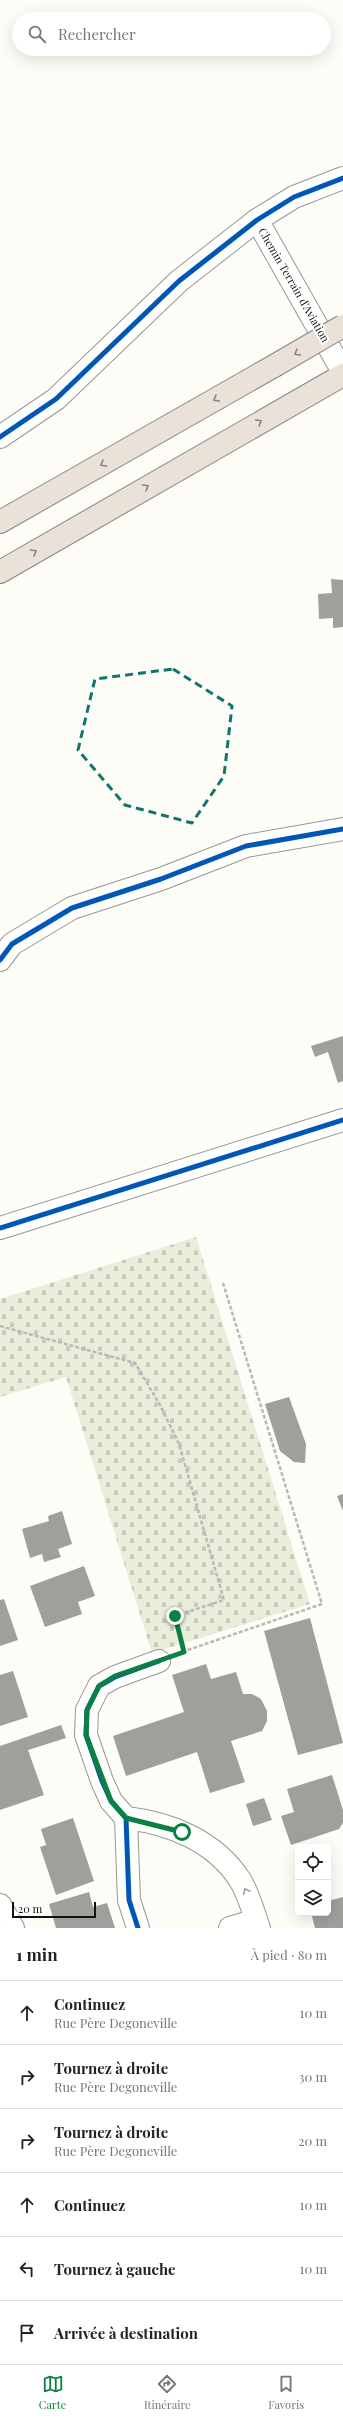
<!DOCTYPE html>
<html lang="fr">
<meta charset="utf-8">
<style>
body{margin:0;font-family:"Playfair Display",serif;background:#f2f2f2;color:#222}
.controls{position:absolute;right:12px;bottom:12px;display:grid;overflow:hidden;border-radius:6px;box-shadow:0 4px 16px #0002}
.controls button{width:36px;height:36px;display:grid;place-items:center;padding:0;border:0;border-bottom:1px solid #e0e0e0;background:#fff;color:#222;font:20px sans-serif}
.scale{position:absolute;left:12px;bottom:10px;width:84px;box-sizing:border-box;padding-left:4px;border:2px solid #111;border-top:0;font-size:11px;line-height:14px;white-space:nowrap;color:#111;-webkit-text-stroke:3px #fff;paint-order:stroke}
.stop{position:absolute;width:12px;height:12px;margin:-9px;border:3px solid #0b8043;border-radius:50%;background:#fff}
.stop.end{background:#0b8043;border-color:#fff;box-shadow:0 1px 4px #0008}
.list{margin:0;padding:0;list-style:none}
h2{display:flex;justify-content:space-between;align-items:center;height:52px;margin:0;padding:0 16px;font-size:17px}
h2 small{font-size:13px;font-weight:400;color:#767676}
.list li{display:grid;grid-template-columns:26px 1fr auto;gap:12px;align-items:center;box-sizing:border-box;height:64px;padding:0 16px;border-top:1px solid #e0e0e0}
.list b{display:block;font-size:15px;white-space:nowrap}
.list p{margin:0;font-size:13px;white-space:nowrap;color:#767676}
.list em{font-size:13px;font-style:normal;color:#767676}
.icon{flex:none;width:22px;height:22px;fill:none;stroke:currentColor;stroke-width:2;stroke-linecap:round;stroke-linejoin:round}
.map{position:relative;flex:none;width:343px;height:1928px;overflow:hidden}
.search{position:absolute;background:#fff;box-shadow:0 4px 16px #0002;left:12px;right:12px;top:12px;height:44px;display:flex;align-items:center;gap:10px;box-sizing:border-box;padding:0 14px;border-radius:22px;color:#767676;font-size:15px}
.sheet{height:436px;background:#fff}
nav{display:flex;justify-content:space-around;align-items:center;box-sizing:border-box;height:56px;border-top:1px solid #e0e0e0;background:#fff;font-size:11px;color:#767676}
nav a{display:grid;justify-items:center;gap:2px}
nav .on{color:#0b8043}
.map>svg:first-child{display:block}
.cemetery{fill:url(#cemetery-stones)}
.building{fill:#a19f9c}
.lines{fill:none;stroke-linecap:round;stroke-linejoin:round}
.minor-casing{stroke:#979795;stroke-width:24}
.highway-casing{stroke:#858482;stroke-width:24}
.path{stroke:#b9b9b8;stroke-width:2.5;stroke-dasharray:4 2;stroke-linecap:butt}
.minor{stroke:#fffffe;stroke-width:22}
.highway{stroke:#eae1d8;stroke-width:22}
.highway-bridge-casing{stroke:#858482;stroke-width:24;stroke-linecap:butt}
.highway-bridge{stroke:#eae1d8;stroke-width:22}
.cycleway-casing{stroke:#fff;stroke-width:8}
.cycleway{stroke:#0057b8;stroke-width:5}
.oneway{stroke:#88837e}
.oneway2{stroke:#a0a09f}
.route{stroke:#0b8043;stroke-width:5}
.marked{fill:none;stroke:#0f766e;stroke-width:3;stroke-dasharray:8 5;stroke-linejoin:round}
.labels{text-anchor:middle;stroke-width:4;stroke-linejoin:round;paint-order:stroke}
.street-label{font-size:11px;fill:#111;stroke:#fff}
</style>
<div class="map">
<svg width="343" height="1928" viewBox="0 0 343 1928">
<defs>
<pattern id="cemetery-stones" width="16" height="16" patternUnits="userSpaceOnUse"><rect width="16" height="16" fill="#e9eedb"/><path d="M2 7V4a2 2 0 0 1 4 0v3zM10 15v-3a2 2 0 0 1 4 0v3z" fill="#c7cbbb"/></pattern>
</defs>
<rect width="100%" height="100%" fill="#fdfcf7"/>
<polygon class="cemetery" points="196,1237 310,1604 152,1653 66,1377 0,1397 0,1299"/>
<g class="building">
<polygon points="331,579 343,580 343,627 333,628 333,618 319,619 318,594 332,593"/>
<polygon points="343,1036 343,1081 338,1083 328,1052 315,1057 311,1046"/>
<polygon points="289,1397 306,1444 305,1463 294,1462 280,1451 265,1404"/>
<polygon points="343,1494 343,1511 337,1496"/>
<polygon points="62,1511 72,1544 58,1549 61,1557 44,1562 42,1554 30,1558 22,1529 49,1521 48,1516"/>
<polygon points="84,1566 95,1596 78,1602 82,1614 45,1627 30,1586"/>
<polygon points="4,1599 18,1640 0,1646 0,1600"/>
<polygon points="310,1618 343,1743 298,1755 264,1631"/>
<polygon points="206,1664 211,1679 236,1672 243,1694 252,1694 261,1699 267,1711 267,1721 262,1731 231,1741 245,1782 210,1793 197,1752 126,1776 113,1736 184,1712 172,1675"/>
<polygon points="13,1671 28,1717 0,1726 0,1675"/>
<polygon points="61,1725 66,1738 28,1750 44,1795 0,1810 0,1746"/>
<polygon points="332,1775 343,1810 343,1823 339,1829 291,1845 281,1816 294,1812 287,1789"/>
<polygon points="264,1798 272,1820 253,1826 246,1804"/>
<polygon points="73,1818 94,1881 56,1895 40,1847 46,1845 41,1829"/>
<polygon points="89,1892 93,1907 107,1903 115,1928 56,1928 49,1904"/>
<polygon points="343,1897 343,1928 315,1928 311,1913 328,1913 328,1901"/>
</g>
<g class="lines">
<g class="minor-casing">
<g id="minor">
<polyline points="257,220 343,372"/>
<polyline points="0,437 56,399 179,281 257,220 294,197 343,178"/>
<polyline points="0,960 12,944 72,908 161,879 246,846 343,829"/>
<polyline points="0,1228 343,1120"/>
<path d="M126 1818C170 1823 215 1841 240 1880 249 1894 253 1912 259 1928"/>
<polyline points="0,1905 13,1928"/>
<polyline points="138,1928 129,1900 126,1818 111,1801 102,1781 86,1735 87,1710 99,1686 115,1677 159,1661"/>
<polyline points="230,1928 256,1920"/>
</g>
</g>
<g class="highway-casing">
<g id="highway">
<polyline points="0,522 274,366"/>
<polyline points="0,572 343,375"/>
</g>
</g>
<g class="path">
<polyline points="0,1326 135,1363 160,1405 179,1444 224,1600 175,1616 184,1652"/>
<polyline points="182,1652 322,1604 223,1283"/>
</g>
<use href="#minor" class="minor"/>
<use href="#highway" class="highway"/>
<g class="highway-bridge-casing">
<polyline id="highway-bridge" points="274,366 343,326"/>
</g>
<use href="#highway-bridge" class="highway-bridge"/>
<g class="cycleway-casing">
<g id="cycleway">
<polyline points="0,437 56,399 179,281 257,220 294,197 343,178"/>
<polyline points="0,960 12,944 72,908 161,879 246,846 343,829"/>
<polyline points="0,1228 343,1120"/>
<polyline points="138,1928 129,1900 126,1818 111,1801 102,1781 86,1735 87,1710 99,1686 115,1677 159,1661"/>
</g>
</g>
<use href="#cycleway" class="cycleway"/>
</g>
<defs><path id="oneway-chevron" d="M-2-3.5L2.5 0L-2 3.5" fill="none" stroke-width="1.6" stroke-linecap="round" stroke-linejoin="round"/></defs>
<g class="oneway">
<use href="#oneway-chevron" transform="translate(297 353) rotate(150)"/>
<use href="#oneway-chevron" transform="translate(216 399) rotate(150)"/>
<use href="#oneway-chevron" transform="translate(259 422) rotate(-30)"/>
<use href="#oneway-chevron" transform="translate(103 464) rotate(150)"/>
<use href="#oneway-chevron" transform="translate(146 487) rotate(-30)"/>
<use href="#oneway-chevron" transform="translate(34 552) rotate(-30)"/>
</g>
<use class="oneway2" href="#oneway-chevron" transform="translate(246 1891) rotate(-116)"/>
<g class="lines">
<polyline class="route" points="175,1616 184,1652 115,1676 99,1686 87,1710 86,1735 111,1801 126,1818 182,1832"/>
</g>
<path class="marked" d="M173 669 232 706 224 776 192 823 125 805 78 750 95 679Z"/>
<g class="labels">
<g class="street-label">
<text transform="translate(294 285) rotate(60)" y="4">Chemin Terrain d'Aviation</text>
</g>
</g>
</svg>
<div class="controls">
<button><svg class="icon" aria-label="locate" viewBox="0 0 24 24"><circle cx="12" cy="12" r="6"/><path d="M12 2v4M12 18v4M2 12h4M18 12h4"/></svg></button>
<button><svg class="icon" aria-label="layers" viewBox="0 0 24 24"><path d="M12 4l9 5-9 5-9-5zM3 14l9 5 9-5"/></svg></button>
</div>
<div class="scale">20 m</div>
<div class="stop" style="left:182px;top:1832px"></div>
<div class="stop end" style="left:175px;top:1616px"></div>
<div class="search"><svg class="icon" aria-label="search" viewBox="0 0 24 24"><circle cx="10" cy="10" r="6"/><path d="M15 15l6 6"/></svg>Rechercher</div>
</div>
<section class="sheet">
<h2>1 min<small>À pied · 80 m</small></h2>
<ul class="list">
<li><svg class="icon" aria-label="ahead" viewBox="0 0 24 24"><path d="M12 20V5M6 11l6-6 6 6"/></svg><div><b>Continuez</b><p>Rue Père Degoneville</p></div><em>10 m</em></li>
<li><svg class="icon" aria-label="right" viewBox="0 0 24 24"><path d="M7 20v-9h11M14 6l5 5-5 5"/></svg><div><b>Tournez à droite</b><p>Rue Père Degoneville</p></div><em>30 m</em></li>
<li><svg class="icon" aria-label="right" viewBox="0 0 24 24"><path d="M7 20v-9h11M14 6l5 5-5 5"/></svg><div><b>Tournez à droite</b><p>Rue Père Degoneville</p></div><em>20 m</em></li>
<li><svg class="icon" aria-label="ahead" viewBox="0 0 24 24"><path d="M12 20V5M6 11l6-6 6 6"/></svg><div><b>Continuez</b></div><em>10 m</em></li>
<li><svg class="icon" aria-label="left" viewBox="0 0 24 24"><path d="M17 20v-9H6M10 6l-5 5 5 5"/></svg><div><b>Tournez à gauche</b></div><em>10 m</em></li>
<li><svg class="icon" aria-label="arrive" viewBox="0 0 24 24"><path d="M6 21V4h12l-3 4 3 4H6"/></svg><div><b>Arrivée à destination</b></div></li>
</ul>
</section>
<nav>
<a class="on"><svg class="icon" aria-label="map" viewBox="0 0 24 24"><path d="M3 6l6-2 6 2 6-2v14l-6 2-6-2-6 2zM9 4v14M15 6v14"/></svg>Carte</a>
<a><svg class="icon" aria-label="directions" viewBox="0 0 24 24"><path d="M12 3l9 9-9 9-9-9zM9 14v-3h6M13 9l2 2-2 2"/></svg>Itinéraire</a>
<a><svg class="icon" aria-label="saved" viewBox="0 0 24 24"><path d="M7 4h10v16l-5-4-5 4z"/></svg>Favoris</a>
</nav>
